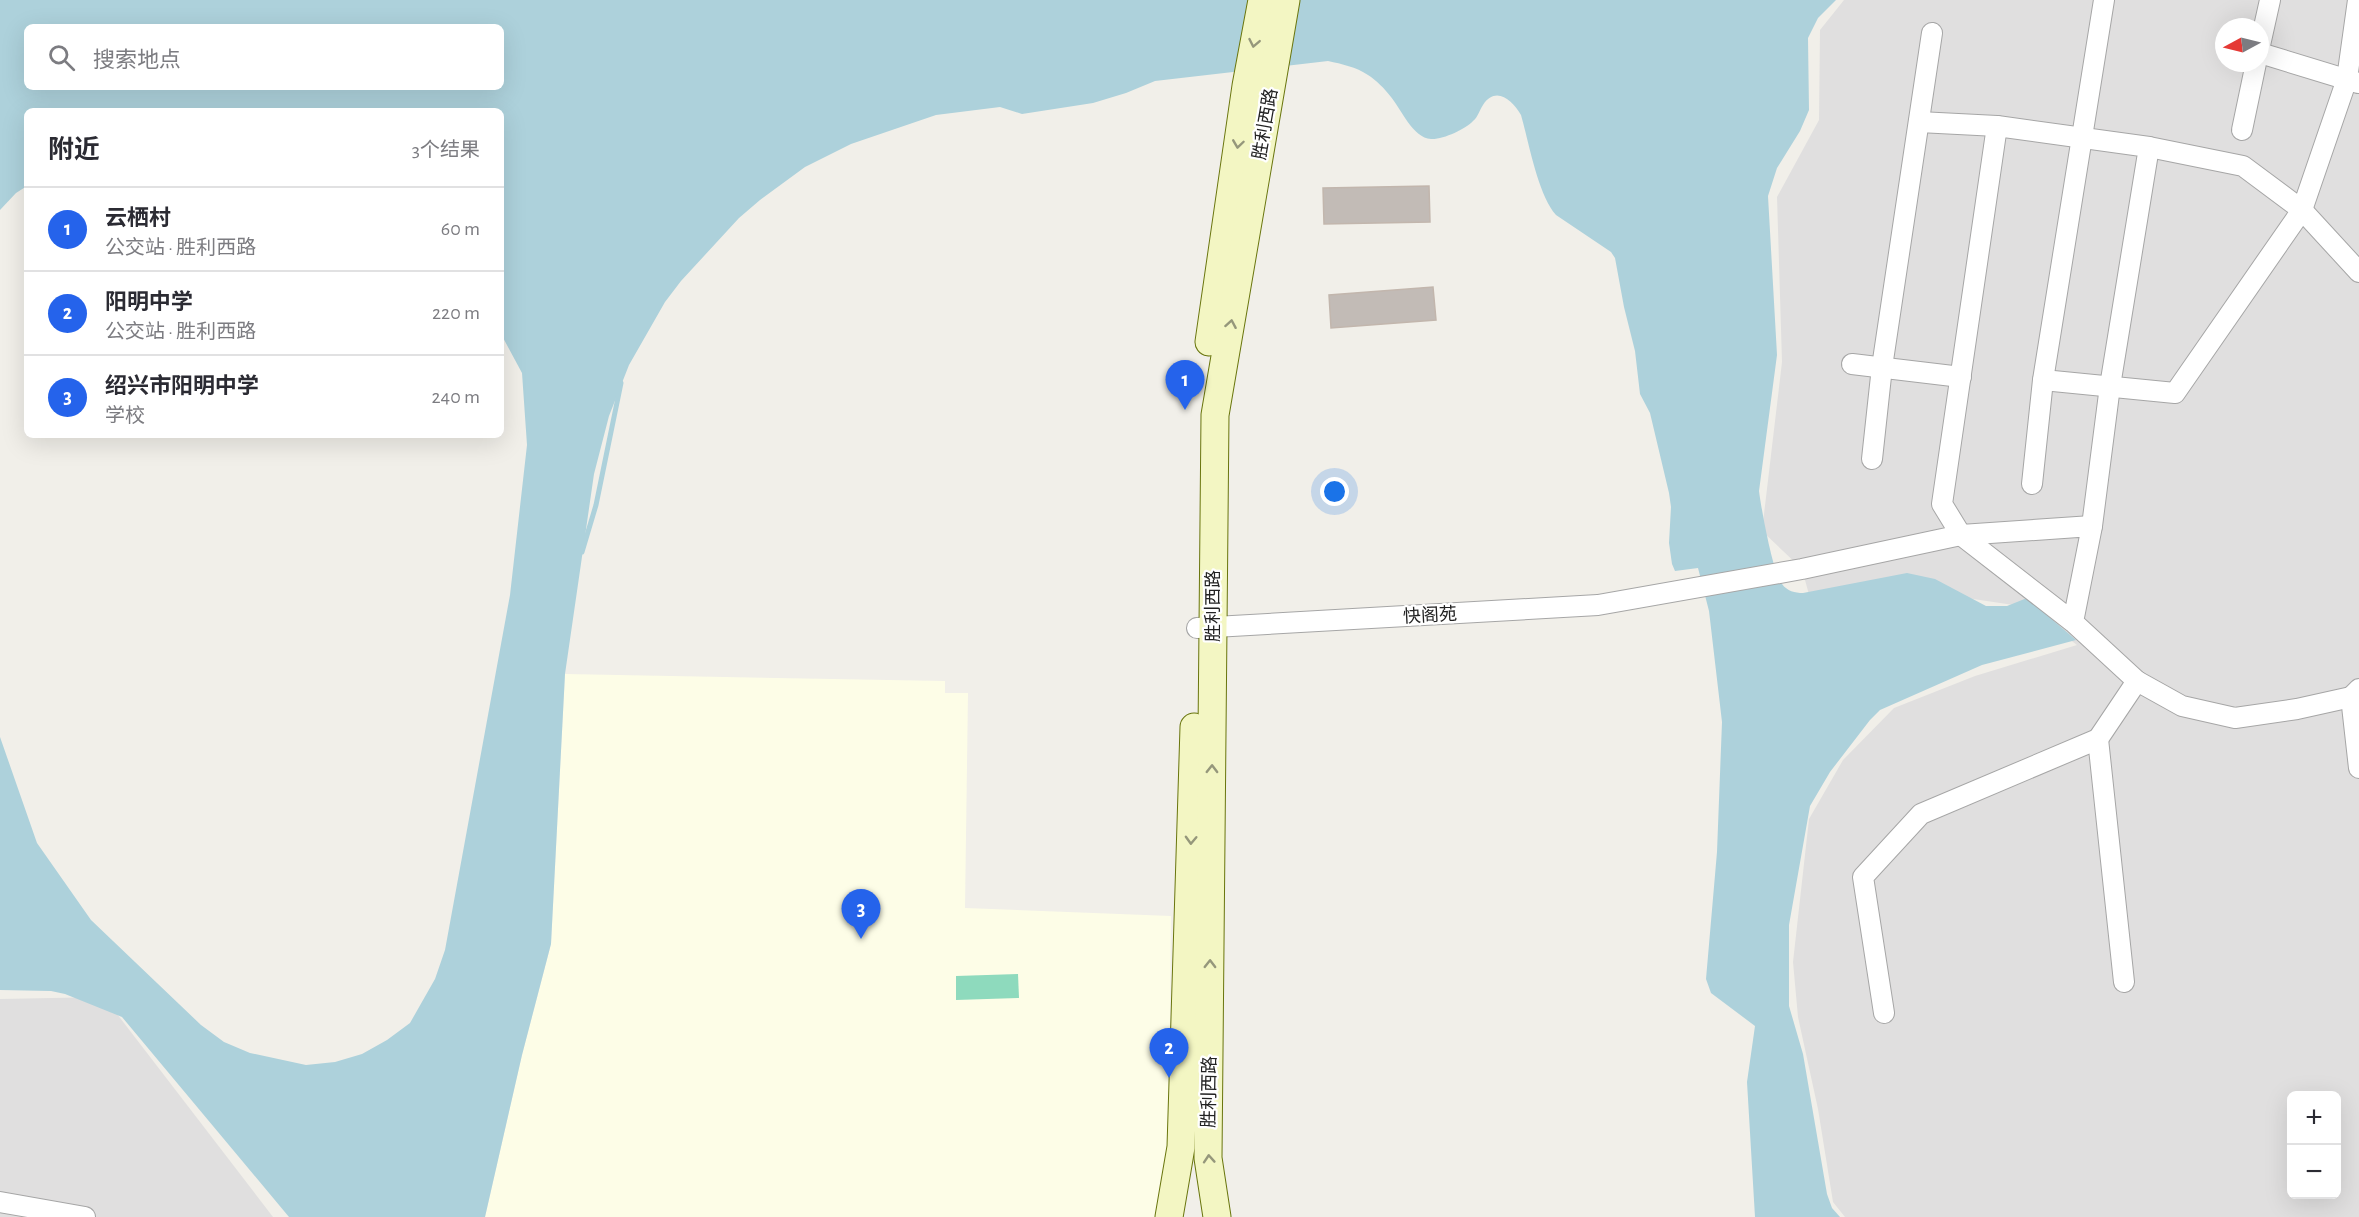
<!DOCTYPE html>
<html lang="zh">
<meta charset="utf-8">
<style>
body{margin:0;font-family:"Alegreya Sans","Noto Sans SC",sans-serif;background:#f7f7f7;color:#2b2b33}
.controls{position:absolute;right:18px;bottom:18px;display:grid;overflow:hidden;border-radius:9px;box-shadow:0 6px 24px #0002}
.controls button{width:54px;height:54px;display:grid;place-items:center;padding:0;border:0;border-bottom:2px solid #e1e1e2;background:#fff;color:#2b2b33;font:30px sans-serif}
.compass{position:absolute;left:2215px;top:18px;width:54px;height:54px;border-radius:50%;background:#fff;box-shadow:0 6px 24px #0002;rotate:263deg}
.you{position:absolute;left:1335px;top:492px;width:21px;height:21px;margin:-15px;border:4px solid #fff;border-radius:50%;background:#1a73e8;box-shadow:0 0 0 9px #1a73e833}
.badge{display:grid;place-items:center;width:39px;height:39px;border-radius:50%;background:#2563eb;color:#fff;font-size:20px;font-weight:700}
.pin{position:absolute;translate:-50% -50px;filter:drop-shadow(0 2px 3px #0008)}
.pin::after{content:'';position:absolute;top:32px;width:21px;height:18px;background:inherit;clip-path:polygon(0 0,100% 0,50% 100%)}
.list{margin:0;padding:0;list-style:none}
h2{display:flex;justify-content:space-between;align-items:center;height:78px;margin:0;padding:0 24px;font-size:26px}
h2 small{font-size:20px;font-weight:400;color:#7c7c81}
.list li{display:grid;grid-template-columns:39px 1fr auto;gap:18px;align-items:center;box-sizing:border-box;height:84px;padding:0 24px;border-top:2px solid #e1e1e2}
.list b{display:block;font-size:22px;white-space:nowrap}
.list p{margin:0;font-size:20px;white-space:nowrap;color:#7c7c81}
.list em{font-size:20px;font-style:normal;color:#7c7c81}
.icon{flex:none;width:33px;height:33px;fill:none;stroke:currentColor;stroke-width:2;stroke-linecap:round;stroke-linejoin:round}
.map{position:relative;flex:none;width:2359px;height:1217px;overflow:hidden}
.search{position:absolute;background:#fff;box-shadow:0 6px 24px #0002;left:24px;top:24px;width:480px;height:66px;display:flex;align-items:center;gap:15px;box-sizing:border-box;padding:0 21px;border-radius:9px;color:#7c7c81;font-size:22px}
.panel{position:absolute;background:#fff;box-shadow:0 6px 24px #0002;left:24px;top:108px;width:480px;height:330px;border-radius:9px}
.map>svg:first-child{display:block}
.residential{fill:#e0dfdf;fill-rule:evenodd}
.education{fill:#fdfde7}
.pitch{fill:#8edabd}
.water{fill:#add1db;fill-rule:evenodd}
.lines{fill:none;stroke-linecap:round;stroke-linejoin:round}
.stream{stroke:#add1db;stroke-width:5}
.building{fill:#c2bbb6;stroke:#c2b6ad;stroke-width:1.5}
.minor-casing{stroke:#a6a6a6;stroke-width:22}
.secondary-casing{stroke:#69750d;stroke-width:29}
.minor{stroke:#fff;stroke-width:20}
.secondary{stroke:#f3f6c3;stroke-width:27}
.oneway{stroke:#95977b}
.labels{text-anchor:middle;stroke-width:4.5;stroke-linejoin:round;paint-order:stroke}
.street-label{font-size:18px;fill:#222;stroke:#fff}
</style>
<div class="map">
<svg width="2359" height="1217" viewBox="0 0 2359 1217">
<rect width="100%" height="100%" fill="#f1efe9"/>
<g class="residential">
<path d="M1844 0H2359V1217H1845L1833 1202 1818 1109 1798 1017 1793 962 1809 819 1843 760 1894 708 1975 676 2077 645 2027 607 1906 589 1811 602 1802 569 1762 531 1782 362 1777 197 1819 120 1820 30ZM2224 27H2260V63H2224ZM2292 1096H2336V1194H2292Z"/>
<polygon points="104,997 273,1217 0,1217 0,999"/>
</g>
<polygon class="education" points="565,674 945,681 945,693 968,693 965,908 1171,916 1168,1217 485,1217 522,1055 551,944"/>
<polygon class="pitch" points="1018,974 1019,998 956,1000 956,976"/>
<path class="water" d="M0 0H1836L1818 18 1808 38 1809 110 1800 131 1777 168 1768 196 1777 355 1759 491C1761 507 1773 574 1782 584 1787 591 1795 593 1803 593L1907 573 1935 579 1986 606H2007L2027 598 2076 640 1982 665 1880 710 1870 720 1830 772 1810 806 1789 925V1006L1803 1054 1827 1194 1832 1208 1840 1217H1755L1747 1082 1755 1026 1711 993 1706 979 1717 852 1722 722 1709 611 1698 568 1675 571 1672 564 1669 543 1671 507 1669 493 1650 413 1640 394 1635 351 1624 307 1615 258 1611 252 1556 215C1538 195 1529 143 1521 115 1513 101 1496 85 1483 105 1479 111 1478 117 1473 121 1466 129 1442 140 1431 139 1413 138 1401 109 1391 97 1385 89 1376 80 1368 75 1356 67 1342 64 1328 61L1155 81 1126 93 1093 103 1022 114 1000 107 936 115 851 144 805 167 760 200 739 218 681 281 665 302 629 365 609 416 594 474 565 674 551 944 522 1055 485 1217H289L122 1017 65 994 51 991 0 990V737L37 843 91 920 201 1025 224 1042 250 1053 306 1065 335 1062 362 1054 387 1040 410 1023 435 979 445 950 510 595 527 445 522 373 501 334V111H27V186L16 193 0 210ZM27 27H501V87H27Z"/>
<g class="lines">
<polyline class="stream" points="582,552 596,505 621,383"/>
</g>
<g class="building">
<polygon points="1429,186 1430,222 1324,224 1323,188"/>
<polygon points="1433,287 1436,320 1331,328 1329,295"/>
</g>
<g class="lines">
<g class="minor-casing">
<g id="minor">
<polyline points="2260,45 2270,0"/>
<polyline points="2260,53 2358,83"/>
<polyline points="1919,122 1997,126"/>
<polyline points="2242,130 2256,63"/>
<polyline points="2149,147 2243,166 2302,210 2347,79 2358,0"/>
<polyline points="1852,364 1961,377"/>
<polyline points="2043,380 2175,393 2302,210 2359,272"/>
<polyline points="1872,459 1882,367 1932,33"/>
<polyline points="2032,484 2043,380 2104,0"/>
<polyline points="2073,622 2092,526 1961,535 2073,622 2137,681"/>
<polyline points="1197,628 1598,605 1802,569 1961,535 1942,504 1997,126 2149,147 2110,386 2092,526"/>
<polyline points="2359,689 2351,697 2359,768"/>
<polyline points="2098,739 2137,681 2182,706 2235,718 2297,709 2351,697"/>
<polyline points="1884,1013 1863,877 1921,814 2098,739 2124,982"/>
<polyline points="0,1202 85,1217"/>
</g>
</g>
<g class="secondary-casing">
<g id="secondary">
<polyline points="1209,342 1246,86 1262,0"/>
<polyline points="1169,1217 1181,1147 1194,727"/>
<polyline points="1217,1217 1208,1158 1215,415 1286,0"/>
</g>
</g>
<use href="#minor" class="minor"/>
<use href="#secondary" class="secondary"/>
</g>
<defs><path id="oneway-chevron" d="M-2-3.5L2.5 0L-2 3.5" fill="none" stroke-width="1.6" stroke-linecap="round" stroke-linejoin="round" transform="scale(1.5)"/></defs>
<g class="oneway">
<use href="#oneway-chevron" transform="translate(1254 43) rotate(101)"/>
<use href="#oneway-chevron" transform="translate(1238 144) rotate(98)"/>
<use href="#oneway-chevron" transform="translate(1231 324) rotate(-80)"/>
<use href="#oneway-chevron" transform="translate(1212 769) rotate(-89)"/>
<use href="#oneway-chevron" transform="translate(1191 840) rotate(92)"/>
<use href="#oneway-chevron" transform="translate(1210 964) rotate(-89)"/>
<use href="#oneway-chevron" transform="translate(1209 1159) rotate(-94)"/>
</g>
<g class="labels">
<g class="street-label">
<text transform="translate(1265 124) rotate(-80)" y="6">胜利西路</text>
<text transform="translate(1213 606) rotate(-90)" y="6">胜利西路</text>
<text transform="translate(1430 615) rotate(-3)" y="6">快阁苑</text>
<text transform="translate(1209 1092) rotate(-89)" y="6">胜利西路</text>
</g>
</g>
</svg>
<div class="controls">
<button>+</button>
<button>−</button>
</div>
<svg class="compass" viewBox="-18 -18 36 36"><path d="M0-13l5 13h-10z" fill="#e53935"/><path d="M0 13l5-13h-10z" fill="#7c7c81"/></svg>
<div class="you"></div>
<div class="pin badge" style="left:1185px;top:410px">1</div>
<div class="pin badge" style="left:1169px;top:1078px">2</div>
<div class="pin badge" style="left:861px;top:939px">3</div>
<div class="search"><svg class="icon" aria-label="search" viewBox="0 0 24 24"><circle cx="10" cy="10" r="6"/><path d="M15 15l6 6"/></svg>搜索地点</div>
<section class="panel">
<h2>附近<small>3个结果</small></h2>
<ul class="list">
<li><span class="badge">1</span><div><b>云栖村</b><p>公交站 · 胜利西路</p></div><em>60 m</em></li>
<li><span class="badge">2</span><div><b>阳明中学</b><p>公交站 · 胜利西路</p></div><em>220 m</em></li>
<li><span class="badge">3</span><div><b>绍兴市阳明中学</b><p>学校</p></div><em>240 m</em></li>
</ul>
</section>
</div>
